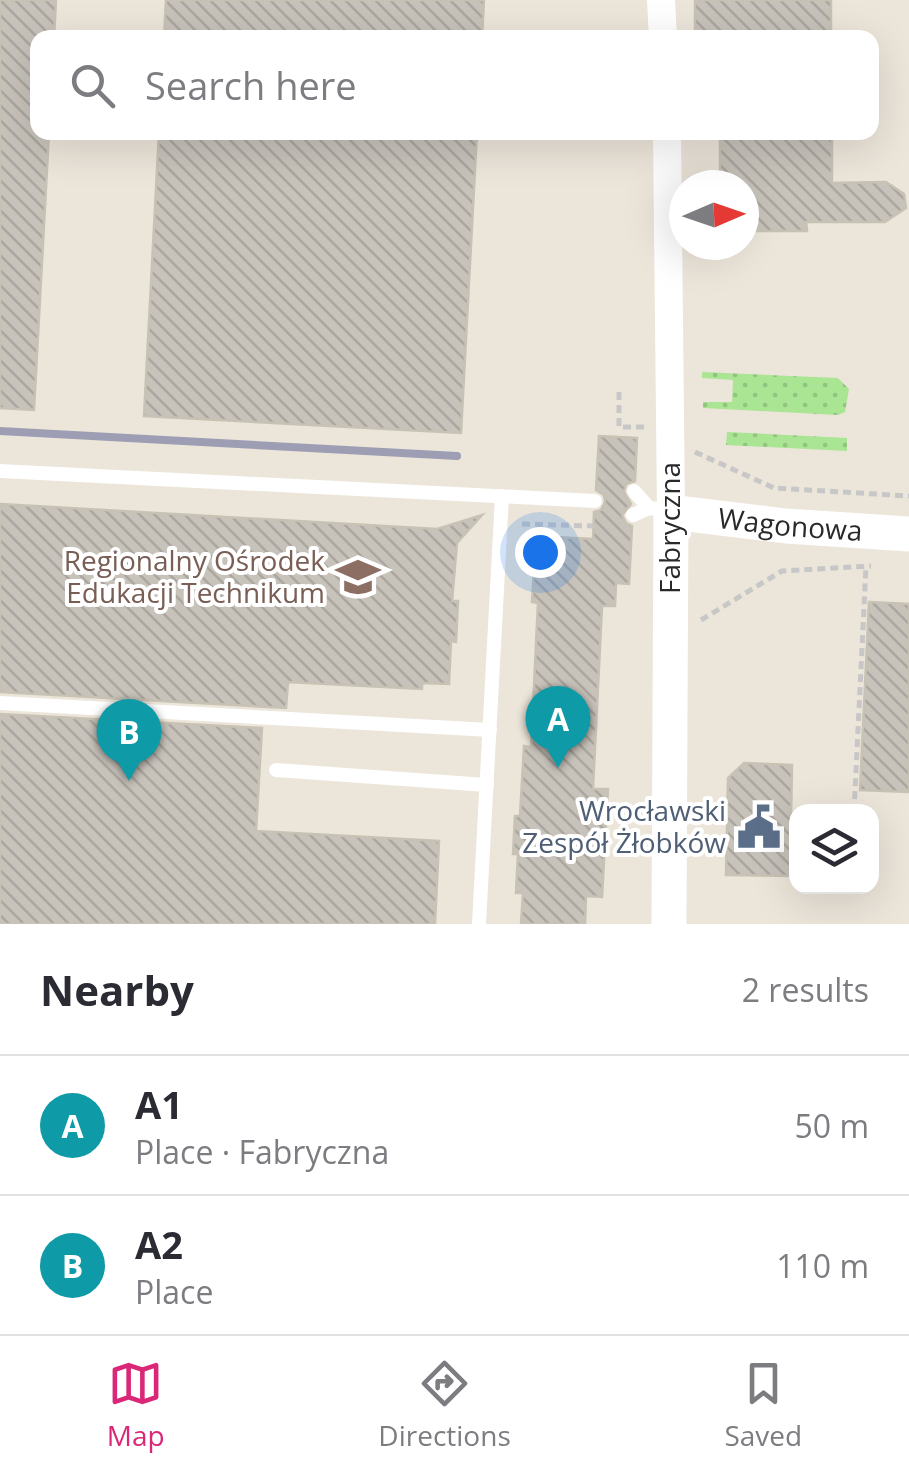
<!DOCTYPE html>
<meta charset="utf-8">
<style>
body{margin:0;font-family:"Open Sans",sans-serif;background:#f2f2f3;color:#2b2b33}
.controls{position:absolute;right:30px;bottom:30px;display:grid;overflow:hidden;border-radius:20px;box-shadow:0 10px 40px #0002}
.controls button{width:90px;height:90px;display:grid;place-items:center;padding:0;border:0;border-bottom:2px solid #e1e1e2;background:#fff;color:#2b2b33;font:50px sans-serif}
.compass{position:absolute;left:669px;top:170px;width:90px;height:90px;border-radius:50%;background:#fff;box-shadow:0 10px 40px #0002;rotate:88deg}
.you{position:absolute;left:540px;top:552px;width:35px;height:35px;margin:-25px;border:8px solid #fff;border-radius:50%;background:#1a73e8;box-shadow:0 0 0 15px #1a73e833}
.badge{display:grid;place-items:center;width:65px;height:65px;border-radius:50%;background:#db2777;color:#fff;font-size:32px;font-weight:700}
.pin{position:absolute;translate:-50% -82px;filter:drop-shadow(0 2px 5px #0008)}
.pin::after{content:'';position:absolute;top:52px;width:35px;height:30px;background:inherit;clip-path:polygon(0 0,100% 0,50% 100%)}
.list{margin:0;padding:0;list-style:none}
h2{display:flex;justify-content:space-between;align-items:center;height:130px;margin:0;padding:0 40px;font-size:42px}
h2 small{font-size:32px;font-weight:400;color:#7c7c81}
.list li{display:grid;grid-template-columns:65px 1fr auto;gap:30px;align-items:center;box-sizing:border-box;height:140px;padding:0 40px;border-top:2px solid #e1e1e2}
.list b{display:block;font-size:38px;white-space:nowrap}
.list p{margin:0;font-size:32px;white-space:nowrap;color:#7c7c81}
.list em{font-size:32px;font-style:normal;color:#7c7c81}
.icon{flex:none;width:55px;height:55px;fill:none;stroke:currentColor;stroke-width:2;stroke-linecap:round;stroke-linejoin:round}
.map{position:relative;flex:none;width:909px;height:924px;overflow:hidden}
.search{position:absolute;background:#fff;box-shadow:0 10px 40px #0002;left:30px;right:30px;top:30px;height:110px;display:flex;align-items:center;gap:25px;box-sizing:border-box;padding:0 35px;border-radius:20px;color:#7c7c81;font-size:38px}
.sheet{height:410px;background:#fff}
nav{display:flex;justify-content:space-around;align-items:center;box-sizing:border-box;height:140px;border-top:2px solid #e1e1e2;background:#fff;font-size:28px;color:#7c7c81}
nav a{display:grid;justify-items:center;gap:5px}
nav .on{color:#db2777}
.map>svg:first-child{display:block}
.grass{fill:url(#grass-dots)}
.building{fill:url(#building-back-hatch);stroke:#c7c2b4;stroke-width:2.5}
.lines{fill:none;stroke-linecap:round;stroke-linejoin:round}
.path{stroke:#c7c7c7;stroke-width:5;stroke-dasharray:8 5;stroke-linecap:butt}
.service{stroke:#fff;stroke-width:14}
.minor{stroke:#fff;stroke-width:28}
.tertiary{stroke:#fff;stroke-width:35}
.rail{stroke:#9d9eb4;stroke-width:8}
.labels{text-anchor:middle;stroke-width:8;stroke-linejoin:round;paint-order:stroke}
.street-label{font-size:28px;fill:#292929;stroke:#fff}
.education-label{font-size:28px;fill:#785e54;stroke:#fff;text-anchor:end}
.service-label{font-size:28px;fill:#4e5e75;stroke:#fff;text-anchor:end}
</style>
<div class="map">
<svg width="909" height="924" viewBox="0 0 909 924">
<defs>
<pattern id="grass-dots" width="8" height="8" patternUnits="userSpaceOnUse" patternTransform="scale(2.5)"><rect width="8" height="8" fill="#aae594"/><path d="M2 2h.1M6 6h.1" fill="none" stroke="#92c480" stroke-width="1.8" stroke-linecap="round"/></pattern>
<pattern id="building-back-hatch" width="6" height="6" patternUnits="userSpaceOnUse" patternTransform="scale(2.5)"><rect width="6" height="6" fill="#c7c2ba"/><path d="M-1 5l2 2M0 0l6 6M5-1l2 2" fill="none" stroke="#aba7a0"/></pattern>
</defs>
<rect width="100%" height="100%" fill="#ece5da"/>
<g class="grass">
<polygon points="702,372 838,378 849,389 845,412 838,415 703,408 703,402 732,402 733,380 702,378"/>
<polygon points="727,432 847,438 847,451 726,445"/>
</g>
<g class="building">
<polygon points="0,0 56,0 54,38 38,38 38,132 49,132 34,410 0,408"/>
<polygon points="166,0 484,0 482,38 164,38"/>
<rect x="695" y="0" width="136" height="38"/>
<polygon points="159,132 477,132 461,433 144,416"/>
<polygon points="720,132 832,132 832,183 886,182 904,194 906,208 885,222 806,222 807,231 744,231 744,185 720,185"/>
<polygon points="599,436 637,438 635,481 626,484 624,492 631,504 622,515 626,523 632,526 629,584 616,583 615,606 602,606 593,789 608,789 602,897 586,896 585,924 521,924 523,893 516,893 518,854 513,854 515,816 520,816 524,746 531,747 538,603 532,602 536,536 593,539 594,512 601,510 605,502 604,495 596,490"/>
<polygon points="0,504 437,529 482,515 457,543 452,601 458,601 456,642 451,641 449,684 422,683 422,689 288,682 286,708 0,692"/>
<polygon points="869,602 909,604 909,792 860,790"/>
<polygon points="0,714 262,728 256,831 439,841 435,924 0,924"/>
<polygon points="744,763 792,765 790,876 726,875 728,778"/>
</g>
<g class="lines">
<g class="path">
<polyline points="619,392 619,427 645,427"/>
<polyline points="695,452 774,488 909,496"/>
<polyline points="522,524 594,526"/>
<polyline points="701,620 782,571 871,566"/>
<polyline points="854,812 866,566"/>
</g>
<g class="service">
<polyline points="0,471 595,501"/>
<polyline points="634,491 649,508"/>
<polyline points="633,515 649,508 670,511"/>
<polyline points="0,703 490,730"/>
<polyline points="276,770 487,785"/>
<polyline points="479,924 502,496"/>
</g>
<g class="minor">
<polyline points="661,0 663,38"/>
<polyline points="667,132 671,512"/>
</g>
<path class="tertiary" id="s1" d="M669 924 671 512 786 526 909 534"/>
<polyline class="rail" points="0,431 457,456"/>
</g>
<defs>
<g id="school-bare" transform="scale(3.45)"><path d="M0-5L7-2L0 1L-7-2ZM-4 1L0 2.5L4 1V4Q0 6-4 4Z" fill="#8d6e63" stroke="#fff" stroke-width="2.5" paint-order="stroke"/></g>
<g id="civic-bare" transform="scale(3.45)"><path d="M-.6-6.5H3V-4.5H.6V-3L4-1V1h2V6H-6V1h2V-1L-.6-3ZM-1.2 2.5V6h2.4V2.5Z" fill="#5c6f8a" stroke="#fff" stroke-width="2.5" paint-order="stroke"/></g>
</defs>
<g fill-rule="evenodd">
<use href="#school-bare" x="358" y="577"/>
<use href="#civic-bare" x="759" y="827"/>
</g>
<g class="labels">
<g class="street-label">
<text dy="10" stroke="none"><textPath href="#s1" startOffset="532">Wagonowa</textPath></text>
<text transform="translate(670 528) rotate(-90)" y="10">Fabryczna</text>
</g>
<g class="education-label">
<text x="325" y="571">Regionalny Ośrodek<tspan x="325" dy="32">Edukacji Technikum</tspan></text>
</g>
<g class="service-label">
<text x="726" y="821">Wrocławski<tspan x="726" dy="32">Zespół Żłobków</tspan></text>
</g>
</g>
</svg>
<div class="controls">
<button><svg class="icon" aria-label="layers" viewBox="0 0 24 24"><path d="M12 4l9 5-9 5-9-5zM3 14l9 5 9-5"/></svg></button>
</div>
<svg class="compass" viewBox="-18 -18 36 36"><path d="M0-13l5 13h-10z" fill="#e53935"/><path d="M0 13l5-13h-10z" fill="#7c7c81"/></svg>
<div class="you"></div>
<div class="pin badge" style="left:558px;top:768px;background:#0f9aa8">A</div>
<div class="pin badge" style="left:129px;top:781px;background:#0f9aa8">B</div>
<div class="search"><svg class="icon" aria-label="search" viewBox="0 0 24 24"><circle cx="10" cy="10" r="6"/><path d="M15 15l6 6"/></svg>Search here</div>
</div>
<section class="sheet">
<h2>Nearby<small>2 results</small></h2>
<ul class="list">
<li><span class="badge" style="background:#0f9aa8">A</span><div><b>A1</b><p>Place · Fabryczna</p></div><em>50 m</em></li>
<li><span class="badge" style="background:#0f9aa8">B</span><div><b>A2</b><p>Place</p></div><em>110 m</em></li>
</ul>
</section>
<nav>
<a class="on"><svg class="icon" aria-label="map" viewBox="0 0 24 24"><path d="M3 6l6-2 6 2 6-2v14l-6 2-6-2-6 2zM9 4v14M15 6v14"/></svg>Map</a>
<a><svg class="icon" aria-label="directions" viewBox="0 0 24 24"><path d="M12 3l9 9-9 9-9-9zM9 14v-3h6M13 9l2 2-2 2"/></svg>Directions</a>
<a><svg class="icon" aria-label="saved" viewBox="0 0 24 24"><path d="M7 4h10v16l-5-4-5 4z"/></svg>Saved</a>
</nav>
